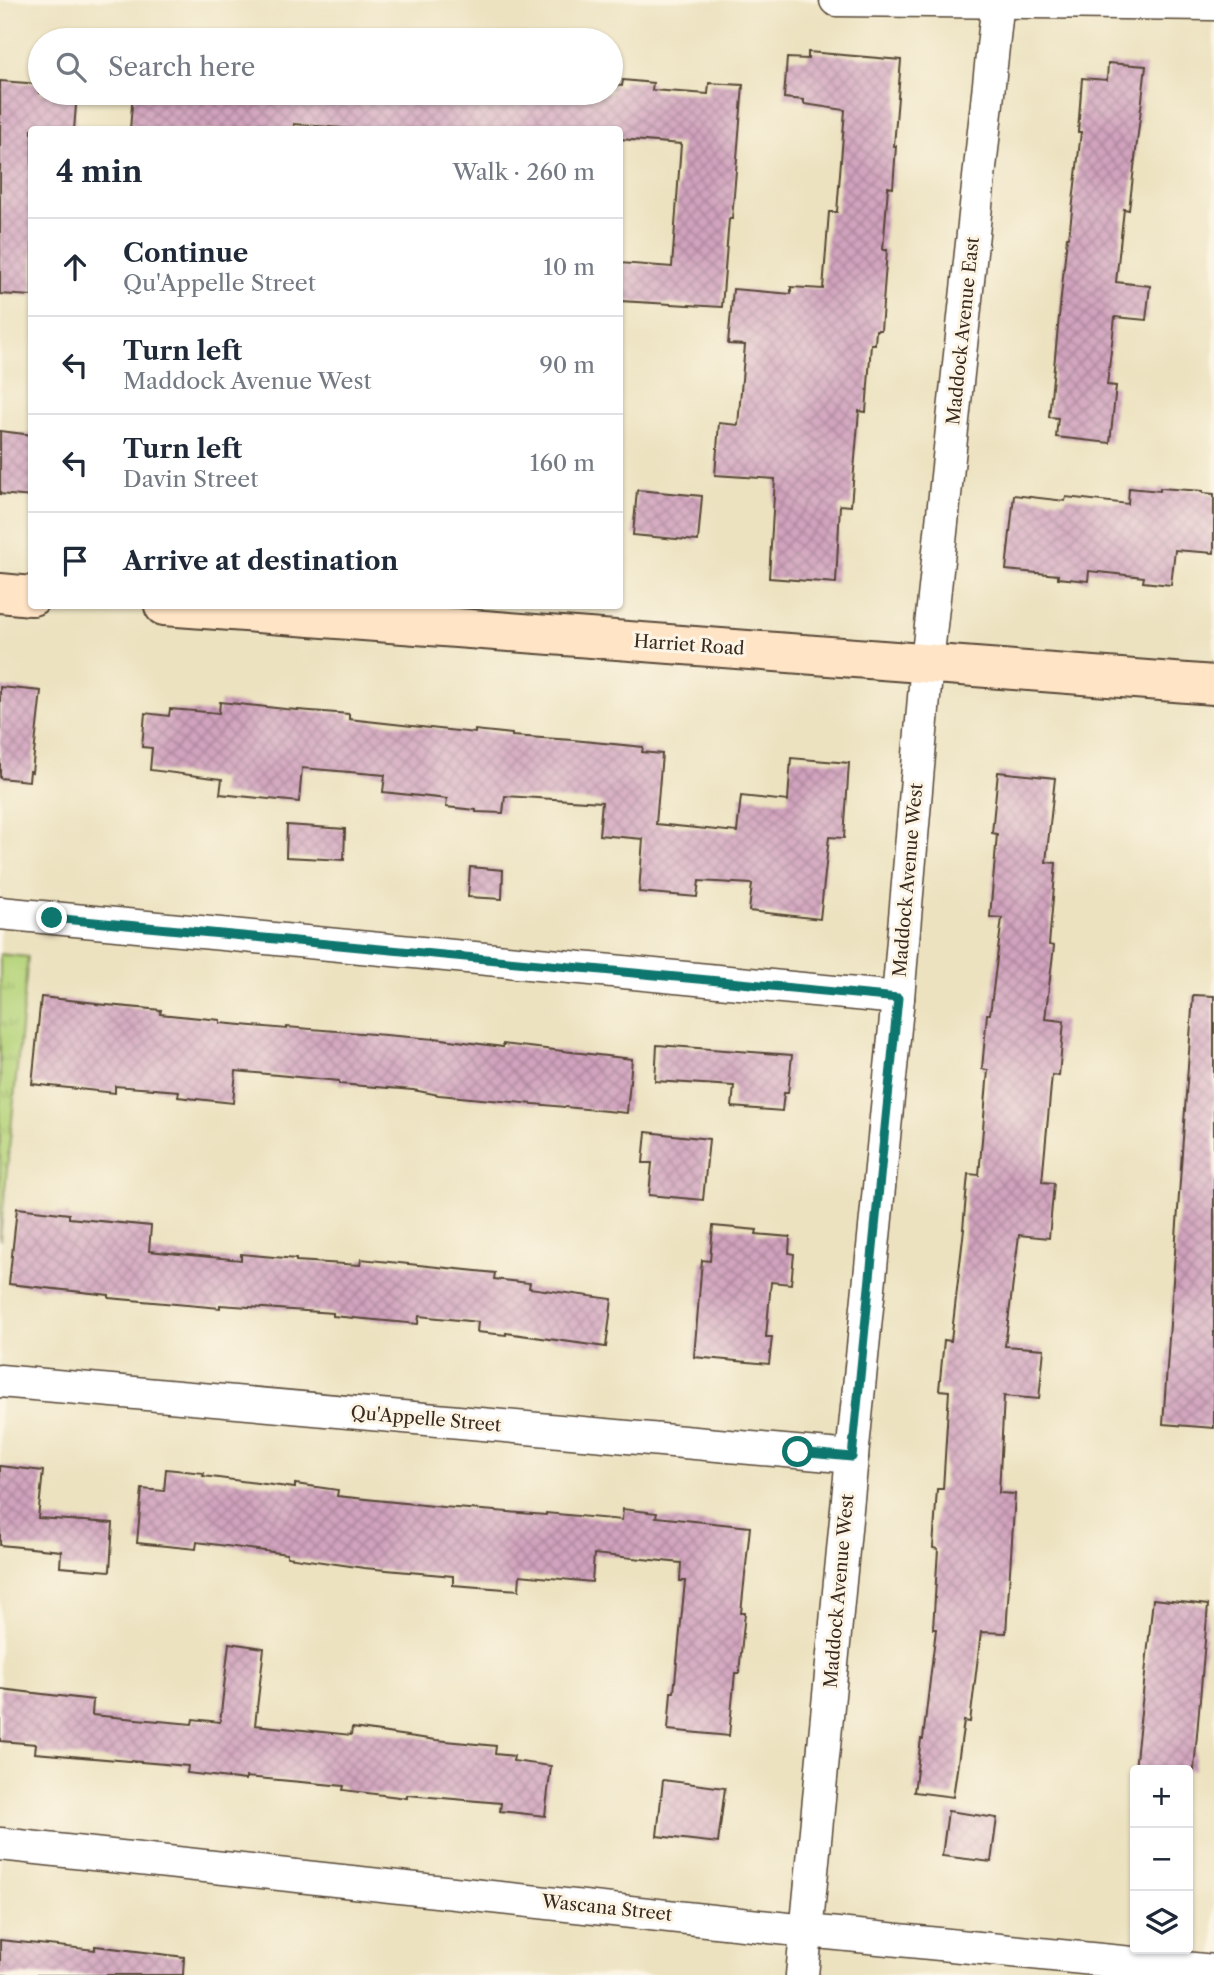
<!DOCTYPE html>
<meta charset="utf-8">
<style>
body{margin:0;font-family:"Libre Caslon Text",serif;background:#f6f6f7;color:#1f2937}
.controls{position:absolute;right:21px;bottom:21px;display:grid;overflow:hidden;border-radius:7px;box-shadow:0 2px 5px #0004}
.controls button{width:63px;height:63px;display:grid;place-items:center;padding:0;border:0;border-bottom:2px solid #e0e1e3;background:#fff;color:#1f2937;font:35px sans-serif}
.stop{position:absolute;width:21px;height:21px;margin:-16px;border:5px solid #0f766e;border-radius:50%;background:#fff}
.stop.end{background:#0f766e;border-color:#fff;box-shadow:0 2px 7px #0008}
.list{margin:0;padding:0;list-style:none}
h2{display:flex;justify-content:space-between;align-items:center;height:91px;margin:0;padding:0 28px;font-size:30px}
h2 small{font-size:23px;font-weight:400;color:#747a83}
.list li{display:grid;grid-template-columns:46px 1fr auto;gap:21px;align-items:center;box-sizing:border-box;height:98px;padding:0 28px;border-top:2px solid #e0e1e3}
.list b{display:block;font-size:26px;white-space:nowrap}
.list p{margin:0;font-size:23px;white-space:nowrap;color:#747a83}
.list em{font-size:23px;font-style:normal;color:#747a83}
.icon{flex:none;width:38px;height:38px;fill:none;stroke:currentColor;stroke-width:2;stroke-linecap:round;stroke-linejoin:round}
.map{position:relative;flex:none;width:1214px;height:1975px;overflow:hidden}
.search{position:absolute;background:#fff;box-shadow:0 2px 5px #0004;left:28px;top:28px;width:595px;height:77px;display:flex;align-items:center;gap:18px;box-sizing:border-box;padding:0 24px;border-radius:38px;color:#747a83;font-size:26px}
.panel{position:absolute;background:#fff;box-shadow:0 2px 5px #0004;left:28px;top:126px;width:595px;height:483px;border-radius:7px}
.map>svg:first-child{display:block}
.park{fill:url(#park-tufts);stroke:#787f4c;stroke-width:2}
.building{fill:url(#building-cross-hatch)}
.lines{fill:none;stroke-linecap:round;stroke-linejoin:round}
.street-casing{stroke:#564636;stroke-width:35}
.secondary-casing{stroke:#564636;stroke-width:42}
.street{stroke:#fff;stroke-width:32}
.secondary{stroke:#ffe4c6;stroke-width:38}
.route{stroke:#0f766e;stroke-width:9}
.labels{text-anchor:middle;stroke-width:6;stroke-linejoin:round;paint-order:stroke}
.street-label{font-size:18px;fill:#3b2a1e;stroke:#fcf5e5}
</style>
<div class="map">
<svg width="1214" height="1975" viewBox="0 0 1214 1975">
<defs>
<pattern id="park-tufts" width="24" height="20" patternUnits="userSpaceOnUse" patternTransform="scale(1.75)"><rect width="24" height="20" fill="#b6d47b"/><path d="M3 7l-1-3M5 7V3M7 7l1-3M15 17l-1-3M17 17v-4M19 17l1-3" fill="none" stroke="#9db66a"/></pattern>
<pattern id="building-cross-hatch" width="8" height="8" patternUnits="userSpaceOnUse" patternTransform="scale(1.75)"><rect width="8" height="8" fill="#d1a3be"/><path d="M0 0l8 8M0 8l8-8" fill="none" stroke="#ab859a"/></pattern>
</defs>
<rect width="100%" height="100%" fill="#fcf5e5"/>
<filter id="ink" filterUnits="userSpaceOnUse"><feTurbulence type="fractalNoise" baseFrequency=".0143" numOctaves="2"/><feDisplacementMap in="SourceGraphic" scale="14" xChannelSelector="R" yChannelSelector="G"/><feConvolveMatrix kernelMatrix="1 2 1 2 8 2 1 2 1" color-interpolation-filters="sRGB"/></filter>
<filter id="wash" filterUnits="userSpaceOnUse"><feTurbulence type="fractalNoise" baseFrequency=".00686" numOctaves="4" result="noise"/><feDisplacementMap in="SourceGraphic" scale="28" xChannelSelector="R" yChannelSelector="G"/><feGaussianBlur stdDeviation="1.57" result="paint"/><feColorMatrix in="noise" values="0 0 0 0 0 0 0 0 0 0 0 0 0 0 0 0 0 1.4 0 .05"/><feComposite in="paint" operator="in"/></filter>
<g filter="url(#wash)">
<rect width="100%" height="100%" fill="#ece2c0"/>
<polygon class="park" points="0,954 28,957 0,1241"/>
<g id="blocks">
<g class="building">
<polygon points="808,52 901,60 894,146 896,146 893,188 888,187 883,250 887,250 881,330 876,330 875,344 871,344 866,412 859,411 851,506 840,505 836,583 769,578 775,479 715,475 719,423 738,425 745,345 728,344 733,289 791,294 791,287 823,289 829,212 837,212 845,110 804,104 804,100 784,98 787,58 808,59"/>
<polygon points="1108,63 1146,66 1129,210 1124,209 1116,282 1150,286 1146,320 1115,317 1107,385 1116,386 1110,443 1056,437 1058,418 1049,417 1067,237 1069,237 1081,132 1078,132 1082,78 1107,80"/>
<polygon points="623,80 653,83 652,90 708,94 709,83 743,85 732,219 729,219 722,307 620,301 620,263 672,267 681,144 620,139 620,130 365,130 294,124 294,130 130,130 133,93 461,93 461,96 514,100 515,93 556,93 593,96 593,93 611,93 611,85 622,86"/>
<polygon points="0,81 40,84 40,93 77,93 74,130 32,130 32,296 0,294"/>
<polygon points="0,431 32,435 32,497 0,494"/>
<polygon points="1129,488 1160,491 1160,488 1203,491 1203,493 1214,494 1214,553 1175,550 1171,585 1143,582 1144,577 1089,571 1088,581 1058,578 1058,575 1006,570 1014,495 1065,501 1066,497 1128,504"/>
<polygon points="637,490 702,496 698,541 633,535"/>
<polygon points="0,687 41,691 32,772 30,771 29,781 0,778"/>
<polygon points="220,702 285,709 349,714 349,719 475,733 475,730 512,734 512,736 573,740 643,747 642,752 662,754 656,824 737,832 741,796 788,801 791,758 849,763 844,838 829,837 820,919 749,911 752,884 699,881 697,897 639,892 643,839 599,835 602,802 505,796 503,813 476,812 476,810 446,807 447,799 383,792 385,775 302,768 299,802 220,794 222,779 150,770 152,748 142,747 145,713 169,716 170,709 219,713"/>
<polygon points="998,772 1055,778 1046,862 1056,863 1049,945 1054,946 1045,1019 1064,1021 1059,1076 1052,1075 1042,1182 1054,1183 1049,1238 1019,1235 1005,1346 1044,1349 1039,1399 1004,1396 999,1493 1015,1494 1006,1633 981,1632 970,1722 964,1721 953,1797 914,1792 921,1739 923,1739 936,1629 933,1629 938,1549 933,1548 937,1489 943,1489 949,1391 939,1390 944,1340 951,1341 964,1229 963,1229 968,1174 979,1175 988,1070 982,1069 987,1014 990,1014 1002,918 990,917 997,834 992,833"/>
<polygon points="287,825 345,829 344,860 286,857"/>
<polygon points="470,867 503,870 502,899 468,897"/>
<polygon points="1193,995 1214,996 1214,1428 1163,1424"/>
<polygon points="41,997 96,1003 96,1004 161,1010 160,1014 220,1020 220,1023 287,1029 287,1027 434,1039 434,1038 503,1047 503,1044 632,1059 627,1113 439,1095 413,1090 339,1084 339,1081 236,1071 233,1103 178,1097 179,1091 115,1086 115,1093 32,1084"/>
<polygon points="657,1045 792,1055 788,1093 784,1093 782,1111 732,1107 734,1086 655,1081"/>
<polygon points="646,1132 709,1139 703,1200 649,1195 652,1163 643,1163"/>
<polygon points="17,1208 69,1214 69,1218 151,1226 149,1251 241,1260 241,1254 296,1259 296,1261 360,1265 361,1259 495,1273 494,1279 530,1283 529,1288 612,1299 606,1347 506,1333 506,1335 477,1332 478,1322 419,1316 418,1324 333,1316 333,1313 220,1305 220,1308 109,1298 109,1295 9,1284"/>
<polygon points="713,1226 757,1230 756,1234 790,1237 789,1253 794,1254 791,1284 771,1282 766,1337 772,1337 769,1364 694,1357 702,1260 710,1261"/>
<polygon points="0,1466 43,1471 38,1518 113,1523 110,1571 60,1567 61,1551 0,1545"/>
<polygon points="166,1469 204,1473 203,1476 295,1488 295,1484 338,1490 337,1496 443,1507 546,1515 546,1513 622,1520 623,1509 657,1513 656,1517 750,1527 741,1613 745,1613 739,1673 735,1673 729,1736 668,1730 671,1692 674,1692 685,1581 680,1581 681,1563 594,1554 592,1582 520,1575 519,1590 453,1585 453,1576 364,1568 287,1557 287,1554 197,1542 196,1549 137,1543 142,1489 164,1491"/>
<polygon points="1153,1599 1208,1605 1194,1770 1135,1769"/>
<polygon points="229,1643 264,1648 255,1725 351,1735 352,1728 436,1740 496,1746 495,1754 514,1756 513,1761 551,1766 545,1816 500,1811 501,1803 407,1795 407,1798 343,1790 344,1786 246,1777 246,1780 187,1773 188,1766 35,1753 36,1744 0,1741 0,1689 93,1700 92,1715 192,1724 193,1719 220,1722"/>
<polygon points="663,1780 725,1788 718,1843 657,1836"/>
<polygon points="948,1811 997,1818 991,1862 942,1856"/>
<polygon points="0,1940 95,1950 95,1946 184,1957 183,1975 0,1975"/>
</g>
</g>
</g>
<g filter="url(#ink)">
<use href="#blocks" fill-opacity="0" stroke="#564636" stroke-width="2"/>
<g class="lines">
<g class="street-casing">
<g id="street">
<polyline points="836,0 1214,4"/>
<polyline points="0,913 898,998"/>
<polyline points="0,1381 852,1457"/>
<polyline points="0,1844 807,1931 1214,1971"/>
<polyline points="802,1975 852,1457 898,998 927,663 998,0"/>
</g>
</g>
<g class="secondary-casing">
<g id="secondary">
<polyline points="0,593 32,596"/>
<polyline points="164,606 1214,685"/>
</g>
</g>
<use href="#street" class="street"/>
<use href="#secondary" class="secondary"/>
</g>
</g>
<g class="lines" filter="url(#ink)">
<polyline class="route" points="52,918 898,998 852,1457 798,1452"/>
</g>
<g class="labels">
<g class="street-label">
<text transform="translate(963 331) rotate(-84)" y="6">Maddock Avenue East</text>
<text transform="translate(689 645) rotate(4)" y="6">Harriet Road</text>
<text transform="translate(908 880) rotate(-85)" y="6">Maddock Avenue West</text>
<text transform="translate(426 1419) rotate(5)" y="6">Qu'Appelle Street</text>
<text transform="translate(839 1591) rotate(-85)" y="6">Maddock Avenue West</text>
<text transform="translate(607 1908) rotate(6)" y="6">Wascana Street</text>
</g>
</g>
</svg>
<div class="controls">
<button>+</button>
<button>−</button>
<button><svg class="icon" aria-label="layers" viewBox="0 0 24 24"><path d="M12 4l9 5-9 5-9-5zM3 14l9 5 9-5"/></svg></button>
</div>
<div class="stop" style="left:798px;top:1452px"></div>
<div class="stop end" style="left:52px;top:918px"></div>
<div class="search"><svg class="icon" aria-label="search" viewBox="0 0 24 24"><circle cx="10" cy="10" r="6"/><path d="M15 15l6 6"/></svg>Search here</div>
<section class="panel">
<h2>4 min<small>Walk · 260 m</small></h2>
<ul class="list">
<li><svg class="icon" aria-label="ahead" viewBox="0 0 24 24"><path d="M12 20V5M6 11l6-6 6 6"/></svg><div><b>Continue</b><p>Qu'Appelle Street</p></div><em>10 m</em></li>
<li><svg class="icon" aria-label="left" viewBox="0 0 24 24"><path d="M17 20v-9H6M10 6l-5 5 5 5"/></svg><div><b>Turn left</b><p>Maddock Avenue West</p></div><em>90 m</em></li>
<li><svg class="icon" aria-label="left" viewBox="0 0 24 24"><path d="M17 20v-9H6M10 6l-5 5 5 5"/></svg><div><b>Turn left</b><p>Davin Street</p></div><em>160 m</em></li>
<li><svg class="icon" aria-label="arrive" viewBox="0 0 24 24"><path d="M6 21V4h12l-3 4 3 4H6"/></svg><div><b>Arrive at destination</b></div></li>
</ul>
</section>
</div>
